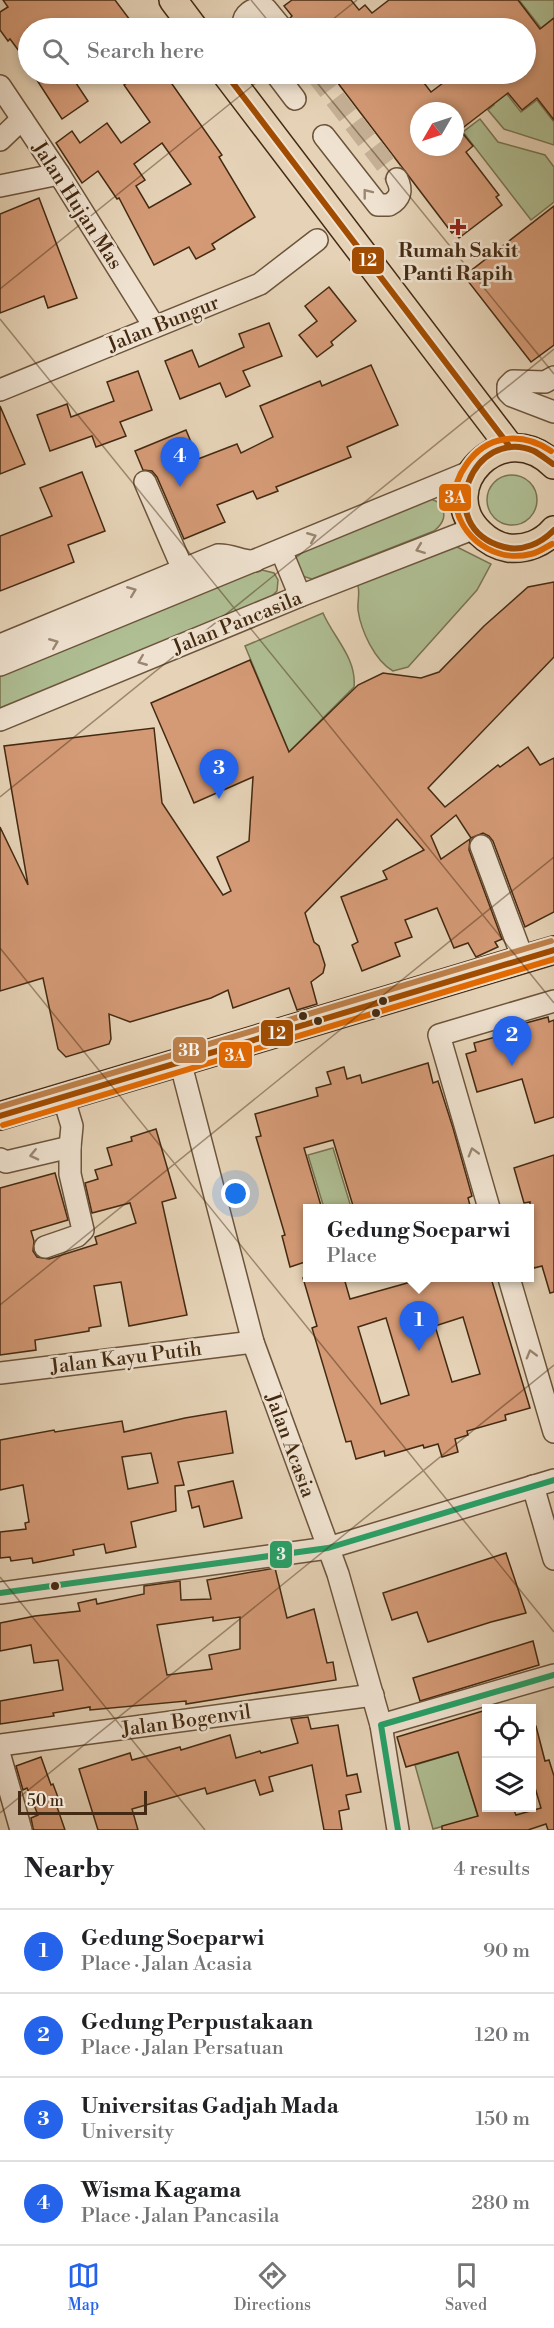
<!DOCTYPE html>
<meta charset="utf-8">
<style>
body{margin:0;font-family:"Libre Bodoni",serif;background:#f2f2f2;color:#202124}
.controls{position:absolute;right:18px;bottom:18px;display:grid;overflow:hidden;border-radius:0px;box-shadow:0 3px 9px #0003}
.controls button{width:54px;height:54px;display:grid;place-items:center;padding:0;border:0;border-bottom:2px solid #e0e0e0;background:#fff;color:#202124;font:30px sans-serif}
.compass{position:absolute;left:410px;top:102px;width:54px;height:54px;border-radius:50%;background:#fff;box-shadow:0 3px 9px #0003;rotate:231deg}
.scale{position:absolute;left:18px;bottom:15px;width:129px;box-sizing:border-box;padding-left:6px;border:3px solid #442a12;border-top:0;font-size:16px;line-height:21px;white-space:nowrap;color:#442a12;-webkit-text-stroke:4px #efe2d0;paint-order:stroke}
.you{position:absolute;left:236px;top:1194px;width:21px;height:21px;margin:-15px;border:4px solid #fff;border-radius:50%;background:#1a73e8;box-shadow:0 0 0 9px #1a73e833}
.badge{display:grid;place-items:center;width:39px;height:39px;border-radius:50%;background:#2563eb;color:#fff;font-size:20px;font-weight:700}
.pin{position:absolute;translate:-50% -50px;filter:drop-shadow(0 2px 3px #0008)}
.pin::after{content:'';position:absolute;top:32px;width:21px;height:18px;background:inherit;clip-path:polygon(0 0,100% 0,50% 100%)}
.popup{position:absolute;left:303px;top:1204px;width:231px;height:78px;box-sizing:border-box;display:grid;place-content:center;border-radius:0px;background:#fff;filter:drop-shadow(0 2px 4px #0005);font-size:20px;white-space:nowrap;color:#757577}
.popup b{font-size:22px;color:#202124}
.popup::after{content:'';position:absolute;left:50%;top:100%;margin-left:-12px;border:12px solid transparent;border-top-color:#fff}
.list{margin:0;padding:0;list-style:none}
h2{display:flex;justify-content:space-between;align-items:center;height:78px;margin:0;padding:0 24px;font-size:26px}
h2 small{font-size:20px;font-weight:400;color:#757577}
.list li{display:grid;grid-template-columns:39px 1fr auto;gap:18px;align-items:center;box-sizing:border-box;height:84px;padding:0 24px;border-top:2px solid #e0e0e0}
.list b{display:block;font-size:22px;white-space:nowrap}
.list p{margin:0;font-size:20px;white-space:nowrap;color:#757577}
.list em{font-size:20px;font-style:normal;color:#757577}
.icon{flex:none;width:33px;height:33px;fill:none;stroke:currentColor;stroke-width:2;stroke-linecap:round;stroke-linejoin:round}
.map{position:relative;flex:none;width:554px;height:1830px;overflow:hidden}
.search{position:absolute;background:#fff;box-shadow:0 3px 9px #0003;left:18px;right:18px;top:18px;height:66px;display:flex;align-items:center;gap:15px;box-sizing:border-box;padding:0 21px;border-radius:33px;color:#757577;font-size:22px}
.sheet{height:414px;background:#fff}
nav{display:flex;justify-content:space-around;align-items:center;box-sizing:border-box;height:84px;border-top:2px solid #e0e0e0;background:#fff;font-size:16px;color:#757577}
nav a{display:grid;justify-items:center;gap:3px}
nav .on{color:#2563eb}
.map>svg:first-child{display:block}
.green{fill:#afbe93;stroke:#7a7452;stroke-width:1.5}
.building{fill:#d49a76;stroke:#442a12;stroke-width:1.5;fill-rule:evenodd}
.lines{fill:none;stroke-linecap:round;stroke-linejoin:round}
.minor-tunnel{stroke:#c6b196;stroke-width:21;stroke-dasharray:21 10;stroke-linecap:butt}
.minor-casing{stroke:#6c543b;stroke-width:24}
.major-casing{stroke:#442a12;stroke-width:30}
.minor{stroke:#efe2d0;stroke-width:21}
.major{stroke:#e6d3b7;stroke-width:27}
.bus-1-casing{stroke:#efe2d0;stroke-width:10}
.bus-2-casing{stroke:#efe2d0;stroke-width:10}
.bus-3-casing{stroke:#efe2d0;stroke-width:10}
.bus-4-casing{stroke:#efe2d0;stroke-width:10}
.bus-1{stroke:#a14c00;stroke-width:6}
.bus-2{stroke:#26a269;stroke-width:6}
.bus-3{stroke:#e56a00;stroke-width:6}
.bus-4{stroke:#be8049;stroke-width:6}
.oneway{stroke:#9a8671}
.ticks{fill:none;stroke:#442a12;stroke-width:1.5;stroke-opacity:0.45}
.poi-dot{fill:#8f2418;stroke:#efe2d0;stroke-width:2}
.bus-dot{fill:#442a12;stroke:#efe2d0;stroke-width:2}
.labels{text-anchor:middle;stroke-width:5;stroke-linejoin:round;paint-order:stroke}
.street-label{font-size:20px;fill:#442a12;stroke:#efe2d0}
.poi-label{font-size:20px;font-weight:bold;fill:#442a12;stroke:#efe2d0}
.line-badge{stroke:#efe2d0;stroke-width:2}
.badge-label{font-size:16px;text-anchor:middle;font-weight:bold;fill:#fff}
</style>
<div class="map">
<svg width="554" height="1830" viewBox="0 0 554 1830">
<rect width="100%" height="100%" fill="#e6d3b7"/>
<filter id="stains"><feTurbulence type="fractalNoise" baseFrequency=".00333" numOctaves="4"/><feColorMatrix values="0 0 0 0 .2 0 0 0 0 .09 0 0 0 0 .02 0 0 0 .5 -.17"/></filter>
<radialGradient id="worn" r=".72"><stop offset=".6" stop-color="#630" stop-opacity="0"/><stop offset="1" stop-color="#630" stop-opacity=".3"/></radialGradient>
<g class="green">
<polygon points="519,0 554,0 554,18 541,28"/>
<polygon points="499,84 521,112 537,100 554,122 554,145 504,129 488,110 494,105 486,95"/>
<polygon points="480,119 498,142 545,155 554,167 554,202 531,220 463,132"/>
<circle cx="512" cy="500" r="25"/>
<path d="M429 498 440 503C447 515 444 523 434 531L312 579 302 576 295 557 297 553Z"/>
<path d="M455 546 491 564 477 590 408 667 393 671C375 661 361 631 358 610 357 600 361 593 357 582Z"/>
<polygon points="262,570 274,573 278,580 277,591 270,598 0,709 0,675 255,571"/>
<path d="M323 613C333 637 357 658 354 687L289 752 245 646Z"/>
<polygon points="333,1148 351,1207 324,1208 308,1155"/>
<polygon points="458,1752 481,1826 455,1823 433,1829 415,1765"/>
</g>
<g class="building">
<polygon points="3,0 115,0 136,28 28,28 28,63 10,39 8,41 0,30 0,12 8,7"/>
<path d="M292 0H351L359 10 365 5 372 13 389 0H518L540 29 554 18V120L537 98 522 110 508 93 460 130 473 146 466 152 499 195 496 197 502 205 459 238 454 231 452 233 331 74H417L431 92 455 74H525V28H296L290 18 292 16 284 6ZM419 111H455V147H419Z"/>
<polygon points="33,74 70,74 88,101 62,119"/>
<path d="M140 74H165L222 155 219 157 255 217 212 244 215 249 196 259 189 247 154 265 119 198 117 199 98 171 82 183 56 143 72 131 80 143 107 123 121 143 150 122 124 85ZM162 143 191 184 149 208 136 186 145 180 134 164Z"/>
<polygon points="39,198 77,298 48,308 44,296 0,313 0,214"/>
<polygon points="554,206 554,345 531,362 464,276"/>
<polygon points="329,287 356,321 331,342 333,345 317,357 299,335 317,321 305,306"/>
<polygon points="269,323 282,356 243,371 250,386 226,397 220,383 180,399 165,361 192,350 199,367 244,347 239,334"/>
<polygon points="371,365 398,425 347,447 351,457 276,487 278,491 257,499 253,491 217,505 225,522 184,539 157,477 152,471 143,470 135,451 186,430 198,459 237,444 241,453 273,437 260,406 320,381 322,386"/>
<polygon points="138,371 152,410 120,422 126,436 96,447 92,436 50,451 37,415 67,404 71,417 114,401 107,382"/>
<polygon points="0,406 25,464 0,474"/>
<polygon points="82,472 105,531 68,545 74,562 0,591 0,536 52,516 40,488"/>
<polygon points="554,582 554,657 428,788 445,807 498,765 500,767 528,747 540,765 554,758 554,912 525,927 493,841 489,836 483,833 471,838 456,815 431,836 441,859 470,839 469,850 502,939 495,942 498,947 476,957 468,943 454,948 437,908 405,920 412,937 395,943 400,956 362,971 352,945 358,942 341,897 387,879 383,871 424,850 397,819 305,913 314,942 319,946 325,965 323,973 311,982 317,1004 297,1010 289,988 233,1008 228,990 211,998 130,1022 109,1014 111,1039 109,1044 66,1057 58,1049 43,978 0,991 0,827 28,885 4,746 154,728 162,803 223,895 231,891 217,857 249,841 253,777 194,803 151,703 250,660 289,752 358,685 383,673 421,678 439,672 484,626 528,587"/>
<polygon points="548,1017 549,1022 554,1020 554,1117 535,1123 522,1079 477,1092 466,1054 476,1051 474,1043 510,1033 509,1028 515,1026"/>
<polygon points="428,1063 433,1083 438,1081 453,1128 472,1196 468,1198 471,1209 354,1209 333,1140 304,1148 322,1209 308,1209 308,1261 290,1267 282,1236 285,1235 256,1137 261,1136 255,1114 318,1096 316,1088 331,1084 327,1072 344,1067 347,1079 360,1075 362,1083"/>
<polygon points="156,1129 176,1198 162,1202 187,1315 129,1326 121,1282 94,1286 101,1326 89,1328 89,1331 35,1340 36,1350 0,1355 0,1188 55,1173 68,1220 31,1231 34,1241 33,1251 37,1257 49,1259 97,1244 95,1237 136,1223 130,1203 92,1213 85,1183 98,1179 95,1170 112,1165 107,1148 132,1141 131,1137"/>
<polygon points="554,1155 554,1292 550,1293 542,1266 534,1268 530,1256 530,1202 524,1203 514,1168"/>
<path d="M303 1278H344L350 1299 425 1278H491L530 1408 505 1415 506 1420 467 1431 468 1435 455 1439 458 1452 442 1457 438 1444 424 1448 423 1445 385 1456 384 1451 356 1459 351 1441 346 1442 312 1328 317 1326ZM463 1317 480 1374 452 1382 435 1326ZM386 1318 409 1395 381 1404 358 1327Z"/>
<path d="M226 1411 233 1453 178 1462 184 1485 175 1486 176 1511 131 1522 136 1547 106 1553 104 1544 73 1550 74 1555 33 1563 32 1558 11 1561 10 1557 0 1558V1532L26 1529 25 1523 29 1522 23 1485 0 1490V1440L54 1430 55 1432 122 1421 124 1432 185 1418ZM151 1453 158 1483 128 1489 122 1457Z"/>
<polygon points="233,1481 242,1518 204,1527 199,1506 192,1508 188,1491"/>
<polygon points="506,1553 526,1613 491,1622 428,1642 417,1612 392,1620 383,1593"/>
<path d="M275 1568 287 1618 314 1609 327 1663 333 1662 336 1680 186 1704V1701L90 1710V1707L53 1713 54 1716 0 1724V1701L63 1690 58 1660 34 1663 31 1645 0 1651V1623L35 1616 80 1611 78 1603 96 1599 97 1604 144 1594V1586L180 1581 181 1600 211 1599 207 1580ZM213 1617V1621L240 1617V1649L209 1655 212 1669 167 1675 157 1625Z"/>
<polygon points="533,1641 539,1665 420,1701 413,1678"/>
<polygon points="483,1711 486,1721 486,1808 513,1808 516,1815 541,1808 531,1774 531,1727 536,1726 545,1761 549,1760 554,1776 554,1830 548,1830 546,1824 528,1830 442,1830 442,1826 478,1816 458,1752 406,1767 397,1737"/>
<polygon points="308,1717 311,1729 338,1725 347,1776 357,1774 361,1792 346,1795 349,1809 339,1811 342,1830 324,1830 312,1765 269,1777 273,1791 260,1795 255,1780 207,1794 205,1788 132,1809 138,1830 98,1830 79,1769 130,1753 132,1760 180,1747 181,1750 230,1735 236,1758 260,1751 261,1753 298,1743 291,1719"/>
<polygon points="41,1757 51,1785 53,1784 59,1800 55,1801 65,1830 34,1830 33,1828 31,1818 38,1815 27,1788 23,1790 16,1766"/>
</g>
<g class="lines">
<polyline class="minor-tunnel" points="316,74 397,179"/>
<g class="minor-casing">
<g id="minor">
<path d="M244 28C241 14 253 7 266 9L280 26"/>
<polyline points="276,74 295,99"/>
<polyline points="0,86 59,174 154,326"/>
<path d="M324 136 378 205H389C400 199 403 191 397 179"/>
<polyline points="0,140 22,119"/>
<polyline points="0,186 59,174"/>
<polyline points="554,377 545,382 513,381 508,386 508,392 512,396 554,412"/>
<polyline points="0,390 260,284 317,240"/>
<polyline points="145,482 188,581"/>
<polyline points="281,550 300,596"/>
<path d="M0 645 218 555C231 554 242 562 255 561"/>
<polyline points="0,665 472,471"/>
<polyline points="0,720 300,596 475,528"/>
<polyline points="481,846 523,959"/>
<polyline points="180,1061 253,1342 338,1574 381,1725 398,1830"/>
<polyline points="0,1159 6,1162 70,1147"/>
<polyline points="489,1208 439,1035 554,1001"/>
<polyline points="45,1247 77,1236 83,1230 70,1174 70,1147 72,1126 63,1096"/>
<polyline points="509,1278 554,1432"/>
<polyline points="0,1373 253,1342"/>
<polyline points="533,1486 554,1559"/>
<polyline points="0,1593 328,1548 554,1480"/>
<polyline points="381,1725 554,1675"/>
<polyline points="0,1745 373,1695"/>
<polyline points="0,1756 21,1830"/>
</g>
</g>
<g class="major-casing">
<g id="major">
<polyline points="173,0 194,28"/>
<polyline points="226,74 510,447"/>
<path d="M554 465C502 414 432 488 480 533 488 541 497 546 508 548 526 550 543 543 554 530"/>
<polyline points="0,1116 554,950"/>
</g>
</g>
<use href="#minor" class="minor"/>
<use href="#major" class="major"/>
<g class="bus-1-casing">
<g id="bus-1">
<polyline points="226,74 510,447"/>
<path d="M553 464C547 460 540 454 534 451 474 425 430 527 504 547 523 552 541 543 554 530"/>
<polyline points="0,1116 554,950"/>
</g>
</g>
<g class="bus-2-casing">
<g id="bus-2">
<polyline points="0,1593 328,1548 554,1480"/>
<polyline points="398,1830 381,1725 554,1675"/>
</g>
</g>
<g class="bus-3-casing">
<g id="bus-3">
<path d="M551 451C521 431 486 435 466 465 459 475 454 487 455 500 459 538 495 563 531 554 538 553 546 547 552 544"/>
<polyline points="3,1125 554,959"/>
</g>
</g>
<g class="bus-4-casing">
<polyline id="bus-4" points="0,1107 551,941"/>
</g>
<use href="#bus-1" class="bus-1"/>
<use href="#bus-2" class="bus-2"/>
<use href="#bus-3" class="bus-3"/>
<use href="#bus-4" class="bus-4"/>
</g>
<defs><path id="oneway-chevron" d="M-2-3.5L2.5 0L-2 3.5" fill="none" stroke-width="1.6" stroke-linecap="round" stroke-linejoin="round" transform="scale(1.5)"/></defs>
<g class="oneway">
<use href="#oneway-chevron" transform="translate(367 193) rotate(-128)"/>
<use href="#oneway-chevron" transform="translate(312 537) rotate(-22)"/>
<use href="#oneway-chevron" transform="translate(420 549) rotate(159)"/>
<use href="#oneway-chevron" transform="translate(132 591) rotate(-22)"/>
<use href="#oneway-chevron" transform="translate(54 643) rotate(-22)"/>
<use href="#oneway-chevron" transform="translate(142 661) rotate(158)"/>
<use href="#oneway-chevron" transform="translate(473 1152) rotate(-106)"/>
<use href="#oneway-chevron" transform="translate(34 1155) rotate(167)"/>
<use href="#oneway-chevron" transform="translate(531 1354) rotate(-106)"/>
</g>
<path class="ticks" d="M251 0 274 28M322 28 357 0M310 74 554 374M0 289 267 74M0 319 554 1003M0 797 554 349M0 948 554 1632M0 1305 554 857M0 1577 205 1830M0 1813 554 1365"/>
<path class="poi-dot" d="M455 218h6v6h6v6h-6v6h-6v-6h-6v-6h6z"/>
<g class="bus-dot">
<circle cx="383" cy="1001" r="5"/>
<circle cx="376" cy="1013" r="5"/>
<circle cx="303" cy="1016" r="5"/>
<circle cx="318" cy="1021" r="5"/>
<circle cx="55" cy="1586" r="5"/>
</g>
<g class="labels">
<g class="street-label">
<text transform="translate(78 205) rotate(57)" y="7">Jalan Hujan Mas</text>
<text transform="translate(163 323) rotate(-22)" y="7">Jalan Bungur</text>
<text transform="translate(237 622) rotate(-22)" y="7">Jalan Pancasila</text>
<text transform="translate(126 1357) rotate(-7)" y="7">Jalan Kayu Putih</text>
<text transform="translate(291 1445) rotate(70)" y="7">Jalan Acasia</text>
<text transform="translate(186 1720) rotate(-8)" y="7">Jalan Bogenvil</text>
</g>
<g class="poi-label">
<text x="458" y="257">Rumah Sakit<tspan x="458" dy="23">Panti Rapih</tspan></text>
</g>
</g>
<g class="line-badge">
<rect x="351" y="246" width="34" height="29" rx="6" fill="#a14c00"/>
<rect x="438" y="483" width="34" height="29" rx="6" fill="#e56a00"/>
<rect x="260" y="1019" width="34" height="28" rx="6" fill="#a14c00"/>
<rect x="172" y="1036" width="35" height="28" rx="6" fill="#be8049"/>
<rect x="218" y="1041" width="35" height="28" rx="6" fill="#e56a00"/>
<rect x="269" y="1540" width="24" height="29" rx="6" fill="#26a269"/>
</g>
<g class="badge-label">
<text x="368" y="266">12</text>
<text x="455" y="503">3A</text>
<text x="277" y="1039">12</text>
<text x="189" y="1056">3B</text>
<text x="235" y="1061">3A</text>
<text x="281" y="1560">3</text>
</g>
<rect width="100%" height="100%" filter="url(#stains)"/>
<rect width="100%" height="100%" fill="url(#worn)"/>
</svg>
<div class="controls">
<button><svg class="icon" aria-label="locate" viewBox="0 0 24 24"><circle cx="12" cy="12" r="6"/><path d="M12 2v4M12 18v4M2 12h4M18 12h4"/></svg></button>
<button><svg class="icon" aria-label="layers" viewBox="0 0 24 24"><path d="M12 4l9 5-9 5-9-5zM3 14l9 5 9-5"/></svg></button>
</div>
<svg class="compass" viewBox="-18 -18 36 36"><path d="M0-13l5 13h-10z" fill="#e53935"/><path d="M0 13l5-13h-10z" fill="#757577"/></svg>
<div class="scale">50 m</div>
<div class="you"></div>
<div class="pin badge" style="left:419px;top:1351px">1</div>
<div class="popup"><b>Gedung Soeparwi</b>Place</div>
<div class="pin badge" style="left:512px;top:1066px">2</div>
<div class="pin badge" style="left:219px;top:799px">3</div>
<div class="pin badge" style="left:180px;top:487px">4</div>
<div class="search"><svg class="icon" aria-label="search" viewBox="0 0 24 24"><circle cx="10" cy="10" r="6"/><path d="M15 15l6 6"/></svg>Search here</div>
</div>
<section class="sheet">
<h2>Nearby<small>4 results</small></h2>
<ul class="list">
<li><span class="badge">1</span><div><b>Gedung Soeparwi</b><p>Place · Jalan Acasia</p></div><em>90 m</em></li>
<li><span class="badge">2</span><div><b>Gedung Perpustakaan</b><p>Place · Jalan Persatuan</p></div><em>120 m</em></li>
<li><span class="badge">3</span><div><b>Universitas Gadjah Mada</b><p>University</p></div><em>150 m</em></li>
<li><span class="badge">4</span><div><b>Wisma Kagama</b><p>Place · Jalan Pancasila</p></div><em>280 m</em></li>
</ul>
</section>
<nav>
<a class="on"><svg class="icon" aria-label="map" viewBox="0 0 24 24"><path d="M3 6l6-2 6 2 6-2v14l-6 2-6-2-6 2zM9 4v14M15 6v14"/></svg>Map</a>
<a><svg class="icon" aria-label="directions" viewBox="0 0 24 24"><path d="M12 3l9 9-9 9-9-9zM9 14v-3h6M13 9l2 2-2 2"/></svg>Directions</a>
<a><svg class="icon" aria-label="saved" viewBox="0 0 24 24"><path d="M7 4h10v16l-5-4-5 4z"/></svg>Saved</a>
</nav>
